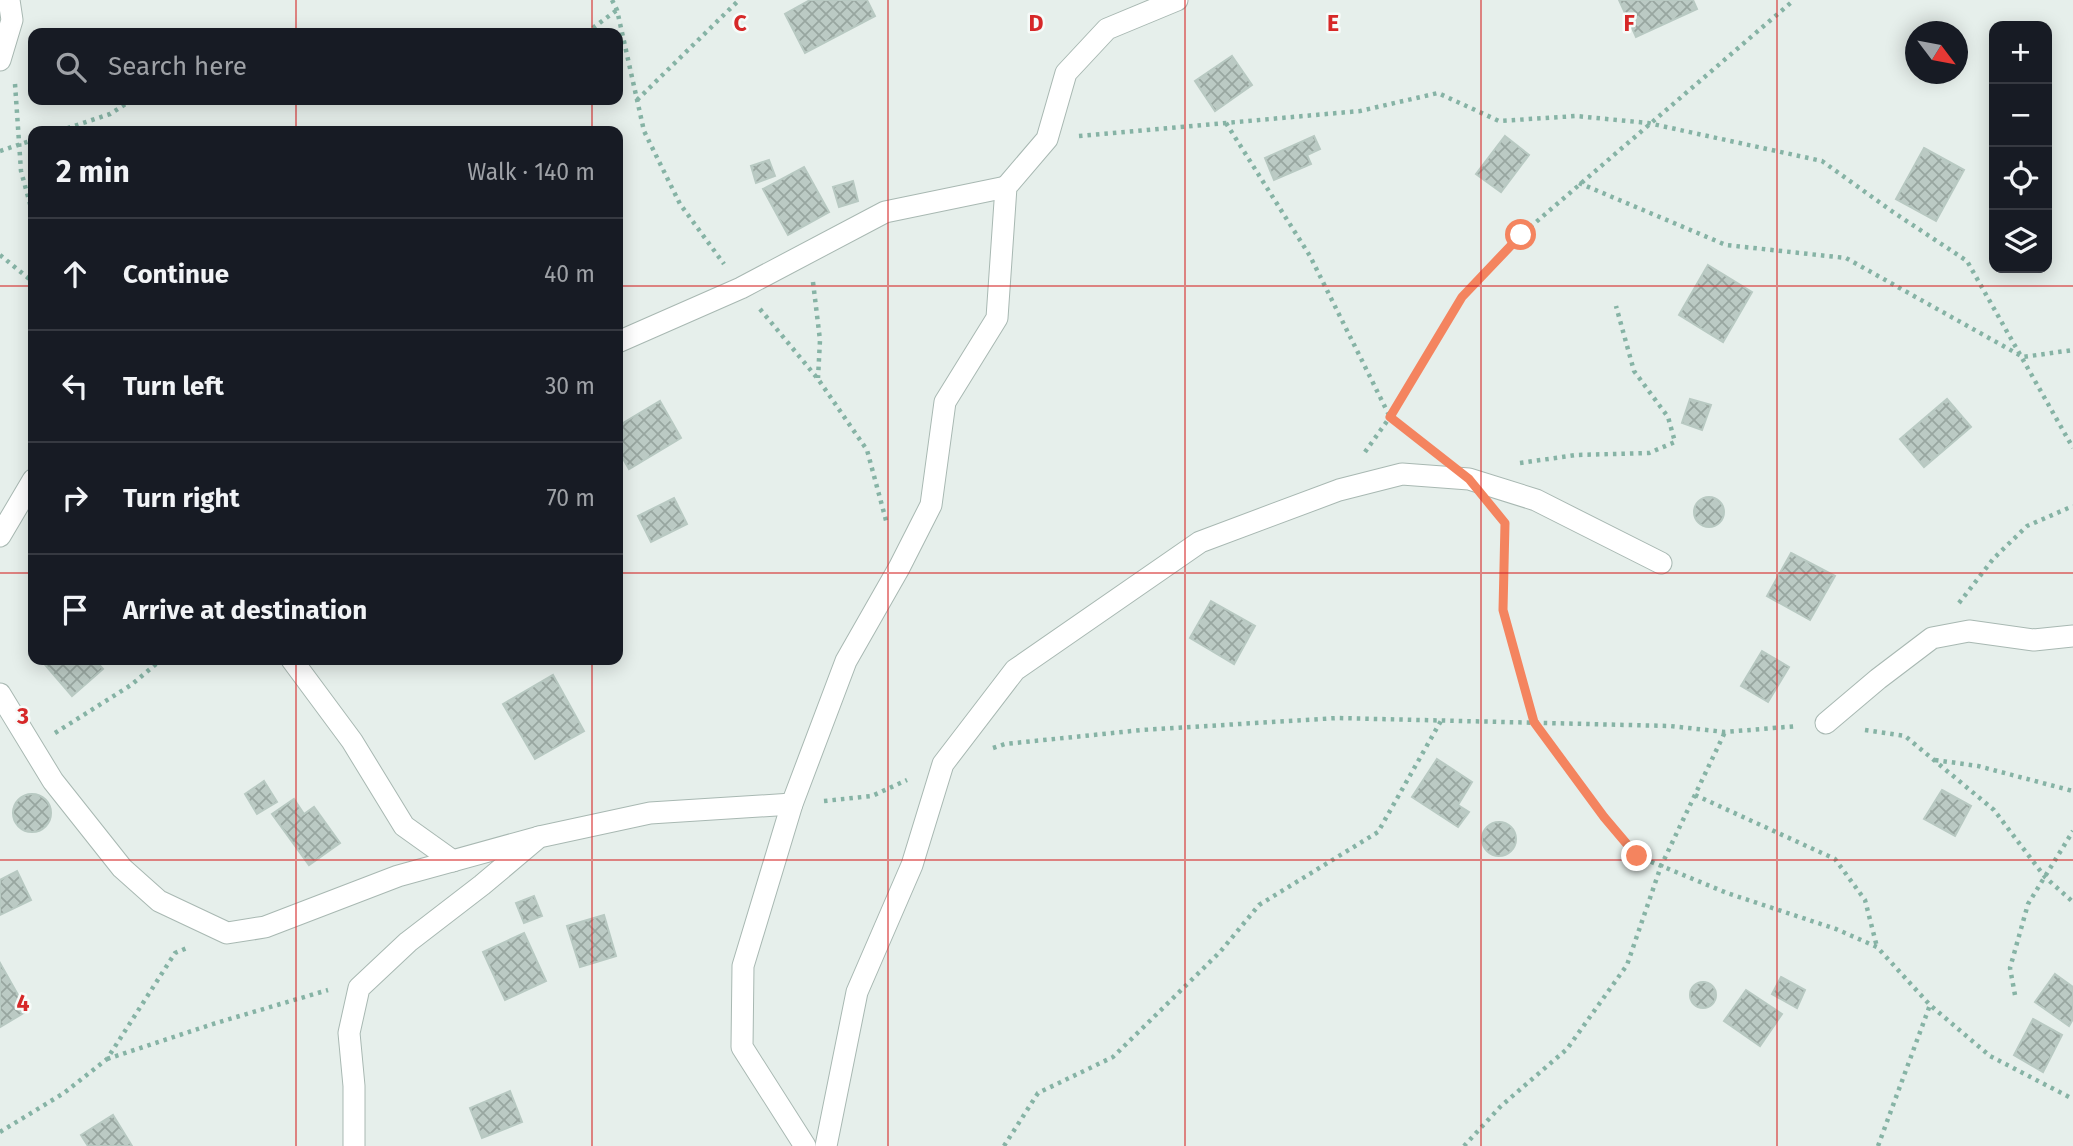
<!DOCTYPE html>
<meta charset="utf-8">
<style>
body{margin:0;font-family:"Fira Sans",sans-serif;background:#242831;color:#f1f3f6}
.controls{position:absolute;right:21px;top:21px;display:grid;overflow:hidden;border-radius:14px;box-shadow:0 4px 18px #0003}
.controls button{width:63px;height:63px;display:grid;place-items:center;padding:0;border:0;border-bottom:2px solid #363941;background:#171b24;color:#f1f3f6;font:35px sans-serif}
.compass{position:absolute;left:1905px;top:21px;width:63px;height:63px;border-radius:50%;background:#171b24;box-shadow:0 4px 18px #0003;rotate:122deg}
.stop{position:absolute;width:21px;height:21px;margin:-16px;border:5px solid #f4845f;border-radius:50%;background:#fff}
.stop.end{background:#f4845f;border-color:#fff;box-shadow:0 2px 7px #0008}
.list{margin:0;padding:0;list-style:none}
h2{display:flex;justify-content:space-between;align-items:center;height:91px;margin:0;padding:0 28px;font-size:30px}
h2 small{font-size:23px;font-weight:400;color:#9ea1a6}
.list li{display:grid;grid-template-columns:46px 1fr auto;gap:21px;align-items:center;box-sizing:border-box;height:112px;padding:0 28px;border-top:2px solid #363941}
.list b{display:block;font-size:26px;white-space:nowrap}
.list em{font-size:23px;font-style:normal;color:#9ea1a6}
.icon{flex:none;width:38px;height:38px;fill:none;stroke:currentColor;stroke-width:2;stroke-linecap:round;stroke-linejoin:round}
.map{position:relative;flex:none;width:2073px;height:1146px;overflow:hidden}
.search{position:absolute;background:#171b24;box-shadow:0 4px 18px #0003;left:28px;top:28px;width:595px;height:77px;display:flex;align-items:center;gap:18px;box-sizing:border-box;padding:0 24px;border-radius:14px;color:#9ea1a6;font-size:26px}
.panel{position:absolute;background:#171b24;box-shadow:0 4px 18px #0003;left:28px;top:126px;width:595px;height:539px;border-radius:14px}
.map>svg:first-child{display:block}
.building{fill:url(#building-cross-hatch);stroke:#b8c9c2;stroke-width:2}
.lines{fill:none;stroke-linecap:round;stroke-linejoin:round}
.minor-casing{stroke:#a8b8b2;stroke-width:23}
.path{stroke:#86b3a5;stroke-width:4.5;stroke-dasharray:3.5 5;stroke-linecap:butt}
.minor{stroke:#fff;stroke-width:21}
.route{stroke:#f4845f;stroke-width:9}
.grid{fill:none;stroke:#d62828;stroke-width:2;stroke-opacity:0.55}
.grid-label{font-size:23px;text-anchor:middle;font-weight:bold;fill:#d62828;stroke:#f7fbf9;stroke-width:5;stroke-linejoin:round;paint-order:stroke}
</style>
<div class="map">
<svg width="2073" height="1146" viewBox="0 0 2073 1146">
<defs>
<pattern id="building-cross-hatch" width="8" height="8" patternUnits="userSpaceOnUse" patternTransform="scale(1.75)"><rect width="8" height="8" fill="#bbcac4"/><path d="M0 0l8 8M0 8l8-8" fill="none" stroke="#98a6a0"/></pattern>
</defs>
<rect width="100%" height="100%" fill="#e6efeb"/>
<g class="building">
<polygon points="810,0 867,0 875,16 805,53 785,14"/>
<polygon points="1619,0 1693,0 1697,9 1636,37"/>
<polygon points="1232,56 1252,85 1215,111 1195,81"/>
<polygon points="1314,136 1320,149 1307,155 1311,164 1274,180 1265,158"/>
<polygon points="1505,136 1529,155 1501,192 1476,174"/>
<polygon points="1924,148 1964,170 1936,221 1896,199"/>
<polygon points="769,160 775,176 756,183 751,166"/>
<polygon points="804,167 829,212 788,235 763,189"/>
<polygon points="853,181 858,201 839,207 833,187"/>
<polygon points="1708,265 1752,292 1723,342 1679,315"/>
<polygon points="1690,399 1711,405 1702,430 1682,423"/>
<polygon points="1947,399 1971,427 1924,467 1900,439"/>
<polygon points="660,401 681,438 629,469 618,450 618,426"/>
<circle cx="1709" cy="512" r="15"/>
<polygon points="674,498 687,524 651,542 638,516"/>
<polygon points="1791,553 1835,576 1810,620 1767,596"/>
<polygon points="1211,601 1255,626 1234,664 1190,638"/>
<polygon points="1762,651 1789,667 1768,702 1741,686"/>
<polygon points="41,660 95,660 103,669 72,696"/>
<polygon points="553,675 584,731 535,759 503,704"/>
<polygon points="1437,759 1472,782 1458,805 1469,812 1458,827 1412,797"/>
<polygon points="264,781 277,802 257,814 245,794"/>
<polygon points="1942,790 1971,806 1955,836 1924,819"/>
<circle cx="32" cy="813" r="19"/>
<polygon points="294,799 304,814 314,807 340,843 309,865 272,814"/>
<circle cx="1499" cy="839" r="17"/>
<polygon points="17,871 31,900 0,915 0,880"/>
<polygon points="534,896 542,916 524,923 516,903"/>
<polygon points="604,915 616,956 580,967 567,926"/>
<polygon points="524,933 546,981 505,1000 483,952"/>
<polygon points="0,963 27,1011 0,1027"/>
<polygon points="2055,974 2073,987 2073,1019 2069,1026 2035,1002"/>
<polygon points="1781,977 1805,990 1797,1008 1772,994"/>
<circle cx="1703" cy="995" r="13"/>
<polygon points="1746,990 1782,1014 1760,1046 1724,1021"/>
<polygon points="2033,1019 2062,1035 2043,1072 2014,1055"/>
<polygon points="510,1091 522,1122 482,1138 470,1108"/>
<polygon points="113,1115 132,1146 88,1146 81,1135"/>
</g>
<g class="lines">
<g class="minor-casing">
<g id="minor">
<polyline points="0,60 12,20 9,0"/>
<polyline points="618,342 741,288 885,212 1006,187"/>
<polyline points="0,536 33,480"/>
<polyline points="292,660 352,741 404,826 453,861"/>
<polyline points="0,694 53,781 122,868 159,901 227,933 265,927 398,876 539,837"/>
<polyline points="1826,723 1878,679 1932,638 1969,631 2034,640 2073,636"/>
<polyline points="354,1146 354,1086 349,1033 359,988 408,942 482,885 539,837 650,813 792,804"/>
<polyline points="805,1146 742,1047 743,966 792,804 846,661 899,568 931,505 945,402 997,318 1006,187 1047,139 1066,73 1107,29 1177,0"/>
<polyline points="826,1146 857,992 912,865 943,764 1015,670 1200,542 1339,490 1402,474 1469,479 1536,500 1661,563"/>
</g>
</g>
<g class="path">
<polyline points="612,0 617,10 644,131 680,204 724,264"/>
<polyline points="586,33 617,10"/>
<polyline points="15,84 21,171 33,215"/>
<polyline points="637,100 739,0"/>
<polyline points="1226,123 1310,256 1390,417 1427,446"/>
<polyline points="59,131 110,114 132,100"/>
<polyline points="1079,136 1360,111 1438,93 1499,121 1576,116 1648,123 1822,161 1893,212 1967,261 2073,448"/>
<polyline points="0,151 33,140"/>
<polyline points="1579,183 1726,245 1846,258 2023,357 2073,350"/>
<polyline points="0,255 33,282"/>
<polyline points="813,282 820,340 818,378"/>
<polyline points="760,309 818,379 867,450 887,524"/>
<polyline points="1365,452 1390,417 1462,297 1521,235 1794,0"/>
<polyline points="1520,463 1576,455 1649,453 1675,442 1668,417 1634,371 1616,306"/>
<polyline points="1503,520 1505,523 1503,610 1534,722 1604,817 1637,856 1727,893 1836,929 1877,947 1930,1005 1990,1056 2073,1099"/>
<polyline points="1959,603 1994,558 2027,526 2073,506"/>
<polyline points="1865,730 1905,736 1994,810 2045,877 2073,902"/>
<polyline points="55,733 131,685 161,660"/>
<polyline points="993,748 1005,744 1142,730 1337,718 1670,726 1725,732 1798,726"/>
<polyline points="1935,760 1978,766 2073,791"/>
<polyline points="1695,795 1835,859 1865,900 1877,947"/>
<polyline points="824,801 872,796 907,780"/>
<polyline points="2015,995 2010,968 2028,904 2073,831"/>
<polyline points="107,1059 216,1023 328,990"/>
<polyline points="0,1132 64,1093 107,1059 175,953 187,948"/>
<polyline points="1004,1146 1038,1093 1113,1057 1220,952 1259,905 1378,832 1442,719"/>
<polyline points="1464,1146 1501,1106 1567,1049 1627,965 1661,866 1725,732"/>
<polyline points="1878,1146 1930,1005"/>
</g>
<use href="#minor" class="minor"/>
</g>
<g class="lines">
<polyline class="route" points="1521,235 1462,297 1390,417 1469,479 1505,523 1503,610 1534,722 1604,817 1637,856"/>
</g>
<path class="grid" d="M296 0V33M592 0V33M888 0V1146M1185 0V1146M1481 0V1146M1777 0V1146M296 100V131M592 100V131M0 286H33M618 286H2073M0 573H33M618 573H2073M296 660V1146M592 660V1146M0 860H2073"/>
<g class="grid-label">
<text x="740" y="31">C</text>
<text x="1036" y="31">D</text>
<text x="1333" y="31">E</text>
<text x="1629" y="31">F</text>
<text x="23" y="724">3</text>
<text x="23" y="1011">4</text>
</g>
</svg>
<div class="controls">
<button>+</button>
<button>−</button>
<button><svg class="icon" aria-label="locate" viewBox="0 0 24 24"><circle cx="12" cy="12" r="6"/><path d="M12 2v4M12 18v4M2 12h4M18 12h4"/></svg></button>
<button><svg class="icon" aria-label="layers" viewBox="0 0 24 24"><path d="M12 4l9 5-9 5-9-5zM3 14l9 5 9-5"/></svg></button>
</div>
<svg class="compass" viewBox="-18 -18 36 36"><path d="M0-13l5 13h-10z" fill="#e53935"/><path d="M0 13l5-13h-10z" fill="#9ea1a6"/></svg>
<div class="stop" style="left:1521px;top:235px"></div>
<div class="stop end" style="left:1637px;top:856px"></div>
<div class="search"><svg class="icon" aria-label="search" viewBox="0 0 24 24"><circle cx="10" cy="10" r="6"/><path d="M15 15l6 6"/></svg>Search here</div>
<section class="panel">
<h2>2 min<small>Walk · 140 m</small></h2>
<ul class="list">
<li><svg class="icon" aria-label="ahead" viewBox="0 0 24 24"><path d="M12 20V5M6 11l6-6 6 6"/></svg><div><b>Continue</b></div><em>40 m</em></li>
<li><svg class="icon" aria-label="left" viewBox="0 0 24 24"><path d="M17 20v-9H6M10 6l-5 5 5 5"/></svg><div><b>Turn left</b></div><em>30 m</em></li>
<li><svg class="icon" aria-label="right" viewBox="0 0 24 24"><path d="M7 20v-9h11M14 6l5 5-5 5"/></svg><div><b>Turn right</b></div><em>70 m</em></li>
<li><svg class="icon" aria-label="arrive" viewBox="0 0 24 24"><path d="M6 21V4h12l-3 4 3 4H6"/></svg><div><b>Arrive at destination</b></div></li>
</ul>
</section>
</div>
